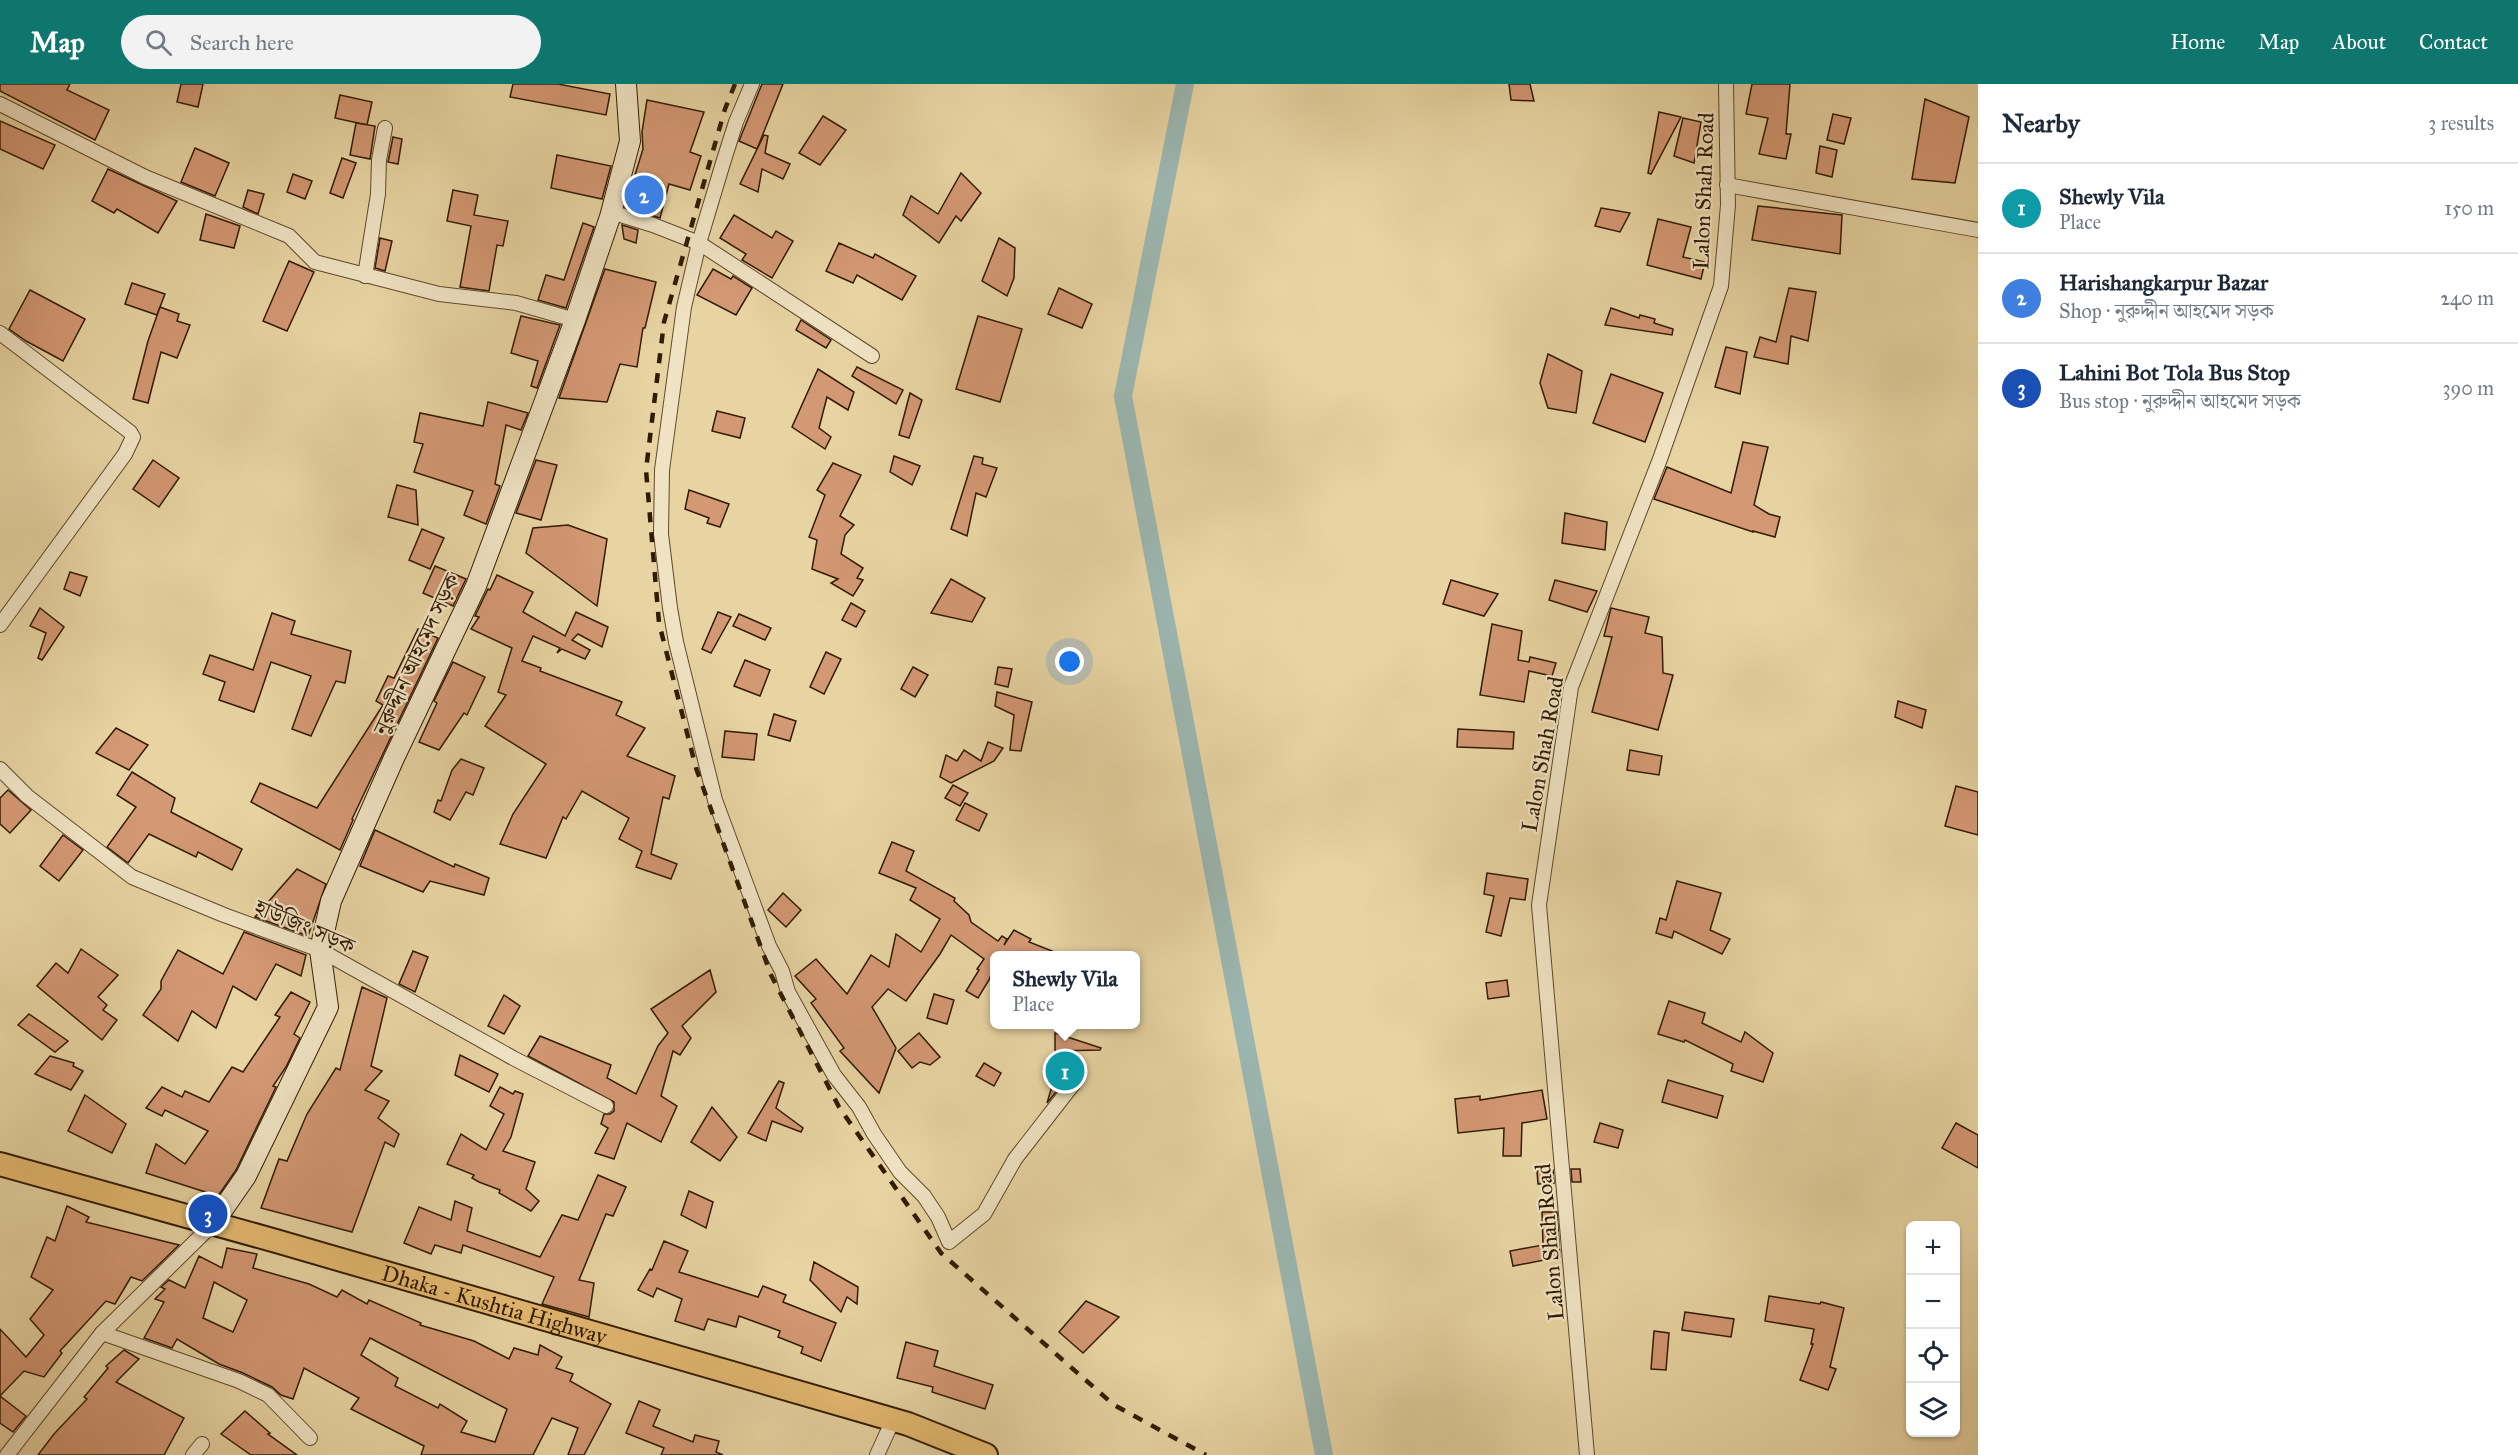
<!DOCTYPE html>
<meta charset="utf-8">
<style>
body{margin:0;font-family:"IM FELL Great Primer","Noto Serif Bengali",serif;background:#f2f2f3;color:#1f2937}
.controls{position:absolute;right:18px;bottom:18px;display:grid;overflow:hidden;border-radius:9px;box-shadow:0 2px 4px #0004}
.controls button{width:54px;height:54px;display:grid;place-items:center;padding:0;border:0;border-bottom:2px solid #e0e1e3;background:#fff;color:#1f2937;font:30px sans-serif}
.you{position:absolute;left:1070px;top:578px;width:21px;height:21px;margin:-15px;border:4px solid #fff;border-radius:50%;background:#1a73e8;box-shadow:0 0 0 9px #1a73e833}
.badge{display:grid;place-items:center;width:39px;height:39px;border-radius:50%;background:#0f766e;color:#fff;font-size:20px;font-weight:700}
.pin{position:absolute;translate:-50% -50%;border:3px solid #fff;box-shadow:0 2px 6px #0006}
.popup{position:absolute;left:990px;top:867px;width:150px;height:78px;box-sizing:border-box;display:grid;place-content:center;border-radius:9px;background:#fff;filter:drop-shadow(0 2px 4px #0005);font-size:20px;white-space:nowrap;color:#747a83}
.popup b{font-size:22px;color:#1f2937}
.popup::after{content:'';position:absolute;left:50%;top:100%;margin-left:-12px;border:12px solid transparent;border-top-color:#fff}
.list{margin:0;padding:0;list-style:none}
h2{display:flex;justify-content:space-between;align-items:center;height:78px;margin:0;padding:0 24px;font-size:26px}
h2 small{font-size:20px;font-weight:400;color:#747a83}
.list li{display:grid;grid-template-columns:39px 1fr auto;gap:18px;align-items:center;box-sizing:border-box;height:90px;padding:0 24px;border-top:2px solid #e0e1e3}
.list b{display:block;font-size:22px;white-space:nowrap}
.list p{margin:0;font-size:20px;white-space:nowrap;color:#747a83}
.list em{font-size:20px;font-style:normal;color:#747a83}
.icon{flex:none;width:33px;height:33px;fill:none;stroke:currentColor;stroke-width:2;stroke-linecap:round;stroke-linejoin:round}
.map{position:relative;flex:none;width:1978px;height:1371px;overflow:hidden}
header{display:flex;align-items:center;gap:36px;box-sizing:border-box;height:84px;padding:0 30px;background:#0f766e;color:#fff}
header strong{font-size:28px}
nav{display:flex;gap:33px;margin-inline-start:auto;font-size:21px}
.search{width:420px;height:54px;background:#f2f2f3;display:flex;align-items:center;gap:15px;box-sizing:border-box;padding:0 21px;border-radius:33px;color:#747a83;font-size:22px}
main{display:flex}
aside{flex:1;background:#fff}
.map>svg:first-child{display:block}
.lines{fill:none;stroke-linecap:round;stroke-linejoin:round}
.canal{stroke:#9bb6b0;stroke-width:18}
.building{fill:#d39874;stroke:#311b03;stroke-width:1.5;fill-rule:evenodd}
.minor-casing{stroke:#5f492b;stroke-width:16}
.secondary-casing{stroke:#311b03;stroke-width:22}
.primary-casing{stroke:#311b03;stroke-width:26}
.minor{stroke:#f0e3c3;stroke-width:14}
.secondary{stroke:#f0e3c3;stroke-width:20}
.primary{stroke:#e4ba72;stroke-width:22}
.rail{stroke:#311b03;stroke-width:4.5;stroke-dasharray:10 10;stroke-linecap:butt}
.labels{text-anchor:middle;stroke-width:4.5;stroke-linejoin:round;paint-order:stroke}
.street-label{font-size:22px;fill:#311b03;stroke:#f0e3c3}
</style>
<header>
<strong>Map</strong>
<div class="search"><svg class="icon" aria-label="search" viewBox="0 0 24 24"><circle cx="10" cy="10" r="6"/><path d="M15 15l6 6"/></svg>Search here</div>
<nav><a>Home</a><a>Map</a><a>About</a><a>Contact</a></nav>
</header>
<main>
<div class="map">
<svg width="1978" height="1371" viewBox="0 0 1978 1371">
<rect width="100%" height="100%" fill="#e8d4a3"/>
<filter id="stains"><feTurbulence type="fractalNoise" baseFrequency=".00333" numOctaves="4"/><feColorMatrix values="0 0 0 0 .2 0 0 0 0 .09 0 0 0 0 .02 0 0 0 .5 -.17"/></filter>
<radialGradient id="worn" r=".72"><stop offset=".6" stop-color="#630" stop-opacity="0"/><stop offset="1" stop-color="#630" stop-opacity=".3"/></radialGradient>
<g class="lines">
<polyline class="canal" points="1185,0 1123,312 1324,1371"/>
</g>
<g class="building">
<polygon points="0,0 70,0 67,6 109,26 95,56 0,7"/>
<polygon points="181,0 203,0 198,23 177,18"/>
<polygon points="513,0 558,0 610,10 606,31 510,13"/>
<polygon points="762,0 783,0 757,65 739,57"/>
<polygon points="1509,0 1530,0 1534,17 1511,16"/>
<polygon points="1752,0 1790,0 1786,50 1791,50 1786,75 1759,70 1768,34 1746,30"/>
<polygon points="340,11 372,18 367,41 335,34"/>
<polygon points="1925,15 1969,33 1955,99 1912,95"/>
<polygon points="647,16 704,28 690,68 701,72 690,106 669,100 660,134 625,123 643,65 642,48"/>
<polygon points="1659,28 1681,33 1651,90 1648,89"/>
<polygon points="1833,30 1851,34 1844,60 1827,56"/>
<polygon points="823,32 846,46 820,81 799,69"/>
<polygon points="1683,34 1701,38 1694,79 1674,72"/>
<polygon points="0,37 55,61 43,85 0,65"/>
<polygon points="356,39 375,42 370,75 350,71"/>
<polygon points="764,51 768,52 765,69 790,80 783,95 762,85 758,108 740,100"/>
<polygon points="393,53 402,55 398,80 388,78"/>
<polygon points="1820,62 1837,66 1832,93 1816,89"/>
<polygon points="195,64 229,79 215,112 181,98"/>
<polygon points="557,71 611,82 602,115 551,104"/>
<polygon points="342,74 356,79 343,114 330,109"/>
<polygon points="108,85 177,117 158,149 117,125 114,129 92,117"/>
<polygon points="961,89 981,109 961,137 956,132 939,159 903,131 911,112 938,130"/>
<polygon points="293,90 312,97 305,115 287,108"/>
<polygon points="248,106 264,110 258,130 243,123"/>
<polygon points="453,106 478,111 474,131 508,137 503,162 497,161 489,207 460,203 471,142 447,137"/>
<polygon points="1758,122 1842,131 1840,170 1752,156"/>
<polygon points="1601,124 1630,129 1620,148 1595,142"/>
<polygon points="206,130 240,142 234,164 200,156"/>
<polygon points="734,131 772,154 776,147 793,157 772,194 742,176 746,170 720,154"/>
<polygon points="1658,135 1691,143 1683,173 1705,178 1701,195 1647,181"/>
<polygon points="583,139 594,143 566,224 538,216 546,191 564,196"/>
<polygon points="622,141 638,146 636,159 624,155"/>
<polygon points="380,154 392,157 385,187 375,184"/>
<polygon points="999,154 1015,164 1014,194 1007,212 982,197"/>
<polygon points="839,159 873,174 875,170 916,192 902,216 857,191 853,199 826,187"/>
<polygon points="289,177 314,188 287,247 263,237"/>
<polygon points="605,185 656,198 645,244 643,244 637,283 620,280 607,318 559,314"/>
<polygon points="713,185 731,195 733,192 752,204 736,231 697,211"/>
<polygon points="132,199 165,210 157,231 125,220"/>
<polygon points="1059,204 1092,220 1082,244 1048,230"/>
<polygon points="1789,204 1816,208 1808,257 1791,252 1788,280 1754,273 1760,253 1776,258"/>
<polygon points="30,206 85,235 63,277 26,257 9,245"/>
<polygon points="160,223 179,230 177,237 190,241 177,274 161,268 148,319 133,315 148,257"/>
<polygon points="1611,224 1639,234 1640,231 1655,235 1654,239 1673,245 1672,251 1605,241"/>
<polygon points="521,232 560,241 537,304 531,302 538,277 511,269"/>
<polygon points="978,232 1022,245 1000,318 956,305"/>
<polygon points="801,236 831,256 826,264 796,246"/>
<polygon points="1726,263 1747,268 1740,310 1715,303"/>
<polygon points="1548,270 1582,287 1576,329 1548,324 1540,299"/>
<polygon points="857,283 903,306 896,320 852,292"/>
<polygon points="818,285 854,308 848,326 827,313 819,344 831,353 825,365 792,343"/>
<polygon points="1611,290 1663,309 1645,358 1593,339"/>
<polygon points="910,309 922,316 909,354 899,351"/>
<polygon points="488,318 528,329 521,346 506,341 495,400 500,402 486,440 464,431 473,407 414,388 423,360 414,358 420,329 483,342"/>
<polygon points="717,327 745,334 740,354 712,347"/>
<polygon points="1743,358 1768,363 1754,421 1769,430 1780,433 1775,453 1753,447 1753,448 1654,415 1667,383 1731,409"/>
<polygon points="894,372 920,382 912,401 890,388"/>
<polygon points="974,372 983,374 982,380 997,384 986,413 976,409 967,452 951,445"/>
<polygon points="153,376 179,394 159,423 133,405"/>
<polygon points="536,376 557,381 541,436 516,429"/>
<polygon points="833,379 861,391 840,432 854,441 845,451 841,470 863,484 857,494 863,496 853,512 831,499 838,495 812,485 817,456 809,453 825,411 817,406"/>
<polygon points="397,401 416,406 418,441 388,433"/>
<polygon points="689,406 729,420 720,443 707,439 709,434 685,425"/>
<polygon points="1565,429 1607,438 1605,466 1562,459"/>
<polygon points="568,441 607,455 597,522 526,469 533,444"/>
<polygon points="422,445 444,454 430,485 409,476"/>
<polygon points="435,482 466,495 453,522 423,509"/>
<polygon points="70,488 87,493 80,512 64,505"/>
<polygon points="497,491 533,508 523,528 565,552 576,528 608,543 602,563 578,550 572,556 590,566 585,575 562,565 557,569 560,564 533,552 522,577 541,584 540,587 622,618 616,631 645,644 627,672 675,692 669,715 663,713 651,770 677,780 671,795 636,783 642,767 619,755 629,734 582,707 566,735 563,733 546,774 500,760 513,730 546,680 485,642 506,611 498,608 512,564 471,545 479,533 475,532 488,505 490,506"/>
<polygon points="951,495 985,514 972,538 931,529"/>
<polygon points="1451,496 1458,498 1498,510 1484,532 1443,520"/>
<polygon points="1555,496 1597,507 1587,528 1549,516"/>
<polygon points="851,519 865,527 856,543 842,536"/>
<polygon points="40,524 64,543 42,576 38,574 46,549 30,542"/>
<polygon points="1611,524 1649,533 1645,549 1662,553 1663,589 1673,591 1658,646 1592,628 1612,553 1604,552"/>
<polygon points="718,528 731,533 711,569 702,565"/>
<polygon points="272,529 295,537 291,550 351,567 345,599 336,597 311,652 292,645 311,592 271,578 254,628 219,616 225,598 203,590 210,571 253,586"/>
<polygon points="739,530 771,544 765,556 733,542"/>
<polygon points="1492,540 1522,547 1518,576 1529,578 1530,573 1556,579 1552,592 1529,587 1524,618 1480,611"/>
<polygon points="418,545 438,554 352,735 353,736 340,766 251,718 260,699 317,724 383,621 376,617 388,592 394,594"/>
<polygon points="826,568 841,575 824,610 810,603"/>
<polygon points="745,576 770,586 760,612 734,602"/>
<polygon points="453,578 485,593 467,631 464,629 439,666 419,658 437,619 434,617"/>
<polygon points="913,583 928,591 915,613 901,605"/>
<polygon points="998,583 1012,585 1008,603 995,600"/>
<polygon points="997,608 1032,618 1021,667 1010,666 1014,631 995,622"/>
<polygon points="1898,617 1926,626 1922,644 1895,633"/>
<polygon points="774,630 796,637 790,657 768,651"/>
<polygon points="116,644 148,661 129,686 96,669"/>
<polygon points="1458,645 1514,648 1513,665 1457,663"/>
<polygon points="725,647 757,650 754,676 722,673"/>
<polygon points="988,658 1003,664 994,677 951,699 940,693 946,671 957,677 964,666 981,677"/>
<polygon points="1630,666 1662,672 1659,691 1627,686"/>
<polygon points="461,675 484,684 473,711 466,708 450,736 434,728 438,716 441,717 452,686"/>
<polygon points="132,688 175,714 171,728 242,765 232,786 198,768 196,773 149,750 128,779 107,763 136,723 117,711"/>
<polygon points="953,701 968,709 960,722 945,714"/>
<polygon points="1956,702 1978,708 1978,751 1945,742"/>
<polygon points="8,706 31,726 10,749 0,740 0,714"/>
<polygon points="965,719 987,730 979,747 956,736"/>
<polygon points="375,746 454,783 455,780 489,794 484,811 430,797 423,808 360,782"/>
<polygon points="63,751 83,766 59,797 40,782"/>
<polygon points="892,758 914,767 906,787 955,814 954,817 969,831 971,838 998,857 1002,852 1007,855 1004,861 1014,846 1031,855 1029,858 1062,871 994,872 994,882 989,896 978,914 966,907 979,886 977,885 984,875 951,851 940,870 906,917 888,905 872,923 896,964 879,1009 840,967 844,964 811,919 816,915 795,892 816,875 847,910 871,871 889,883 896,850 921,868 940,835 910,816 916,804 879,789"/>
<polygon points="297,785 326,800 308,852 255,833"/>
<polygon points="1487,789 1528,795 1525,816 1510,814 1501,852 1486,848 1494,812 1484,810"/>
<polygon points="1677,797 1721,809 1710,846 1730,855 1722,870 1674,847 1672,854 1656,849 1660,834 1666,836"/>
<polygon points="783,809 801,826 786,843 768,826"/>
<polygon points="244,848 306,871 301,892 276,880 256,916 233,902 216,944 192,927 178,957 143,931 161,905 161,897 178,866 223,890"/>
<polygon points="81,865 118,891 98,913 107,921 103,926 117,936 102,956 37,902 56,879 68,889"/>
<polygon points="413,867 428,873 415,908 399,900"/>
<polygon points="710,886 716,908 682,942 691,954 680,971 673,967 661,1012 677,1022 661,1058 627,1039 614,1075 595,1069 608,1044 601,1040 604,1030 610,1030 614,1027 614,1018 528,972 540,952 611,981 607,994 636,1010 658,962 668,949 651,925"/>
<polygon points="1507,896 1509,912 1488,915 1486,899"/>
<polygon points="362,903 387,914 371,982 382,987 365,1006 389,1017 378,1034 399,1050 394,1063 385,1058 352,1148 261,1124 279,1075 287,1077 307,1030 336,984 340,986"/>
<polygon points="291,908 310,918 294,950 300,954 286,983 273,1002 276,1003 236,1086 218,1112 146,1089 156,1060 185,1080 208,1047 165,1026 162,1032 146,1024 162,1003 182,1013 185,1007 209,1018 232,983 243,988 280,933 275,931"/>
<polygon points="934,910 954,916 947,940 927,934"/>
<polygon points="504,911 520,922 504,950 488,942"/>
<polygon points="1669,917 1705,929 1702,939 1741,958 1745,948 1773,969 1763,998 1731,987 1733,980 1685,956 1684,958 1658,950"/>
<polygon points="29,930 68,957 55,968 18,941"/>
<polygon points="919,949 940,973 930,981 920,978 912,984 898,967"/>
<polygon points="1055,949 1101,964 1100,966 1055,967"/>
<polygon points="460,971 498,990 489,1008 455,991"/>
<polygon points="50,972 74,979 73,982 83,987 71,1006 35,990"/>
<polygon points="1060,975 1076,980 1074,986 1047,1019"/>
<polygon points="984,979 1001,989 994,1002 976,992"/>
<polygon points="1668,996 1723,1012 1717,1034 1662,1018"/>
<polygon points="779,997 784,999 776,1024 803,1044 801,1048 772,1037 766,1057 748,1049"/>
<polygon points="500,1003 513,1010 515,1007 523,1010 511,1053 503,1067 535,1078 526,1105 539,1117 531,1127 499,1109 500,1106 479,1098 472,1094 474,1091 447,1080 461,1050 486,1066 504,1030 490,1022"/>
<polygon points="1542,1006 1547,1035 1522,1039 1521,1072 1503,1072 1504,1044 1458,1049 1455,1015 1480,1012 1480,1016"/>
<polygon points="85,1011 126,1040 112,1069 68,1047"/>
<polygon points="712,1023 737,1053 720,1077 691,1058"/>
<polygon points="1600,1039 1623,1046 1618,1064 1594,1058"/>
<polygon points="1956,1039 1978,1051 1978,1084 1942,1064"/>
<polygon points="1571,1085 1580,1085 1581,1098 1572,1098"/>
<polygon points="1553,1086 1554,1099 1538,1100 1537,1087"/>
<polygon points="598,1091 626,1103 613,1132 606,1130 579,1196 594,1199 589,1233 542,1220 554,1193 463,1161 461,1169 435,1161 431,1170 404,1159 419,1123 451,1136 455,1117 472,1124 467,1147 540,1173 562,1131 578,1136"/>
<polygon points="689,1107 713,1118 706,1144 681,1131"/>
<polygon points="67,1122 89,1133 86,1138 179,1161 142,1197 131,1193 115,1220 106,1217 60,1267 62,1269 44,1293 24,1287 0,1312 0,1245 26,1273 44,1251 30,1235 53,1206 31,1193 47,1153 55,1157"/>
<polygon points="1542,1128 1557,1128 1560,1173 1513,1182 1510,1167 1543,1161"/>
<polygon points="664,1157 688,1167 679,1188 758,1213 763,1202 786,1211 783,1218 836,1239 821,1277 801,1269 803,1263 778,1253 780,1247 739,1232 736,1243 708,1235 704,1246 675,1237 682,1215 657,1204 653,1213 638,1206 650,1185 652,1186"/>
<path d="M227 1164 257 1170 253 1184 309 1200 337 1213 342 1206 367 1220 369 1216 421 1239 420 1241 474 1257 509 1275 514 1264 538 1271 540 1261 562 1273 556 1284 573 1290 570 1297 611 1320 584 1371H568L578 1344 552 1334 533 1371H421L424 1362 351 1325 359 1314 304 1284 293 1315 281 1311 272 1303 243 1289 219 1280 177 1255 172 1264 144 1254 164 1218 155 1215 165 1205 161 1203 169 1196 185 1204 199 1172 222 1184ZM214 1198 247 1216 233 1248 203 1234ZM370 1254 507 1325 495 1358 461 1348 467 1337 440 1320 438 1324 395 1302 398 1294 361 1271Z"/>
<polygon points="814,1178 858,1203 857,1220 847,1213 841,1228 810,1196"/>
<polygon points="1769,1212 1820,1220 1821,1218 1844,1224 1830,1283 1836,1285 1828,1306 1800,1296 1813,1260 1811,1260 1814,1245 1765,1237"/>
<polygon points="1086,1217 1119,1233 1083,1269 1059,1248"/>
<polygon points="1685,1228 1734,1235 1731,1253 1682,1246"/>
<polygon points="1654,1247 1669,1249 1666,1286 1651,1285"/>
<polygon points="906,1258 938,1267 934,1282 993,1301 985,1325 932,1308 933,1303 897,1294"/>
<polygon points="124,1266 139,1275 116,1298 184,1334 164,1371 38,1371 54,1350 87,1315 84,1313 108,1284 106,1282"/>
<polygon points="0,1312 26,1332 13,1348 0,1339"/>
<polygon points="639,1317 660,1326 653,1342 693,1358 695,1351 719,1357 716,1368 723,1371 661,1371 664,1364 626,1349"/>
<polygon points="245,1327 270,1349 268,1350 297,1371 251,1371 221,1350"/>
</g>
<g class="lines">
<g class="minor-casing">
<g id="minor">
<polyline points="752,0 736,38 723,79 699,159 684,223 662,386 661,450 670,524 676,558 715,716 769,862 782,887 788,908 834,991 859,1023 874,1050 900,1088 924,1112 938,1133 949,1158 984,1130 1015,1075 1078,994"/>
<polyline points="0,20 145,93 289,152 315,178 439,210 516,219 575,236"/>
<polyline points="1727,101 1978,146"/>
<polyline points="611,128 653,141 699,159 872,272"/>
<polyline points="365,192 378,110 379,76 385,44"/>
<polyline points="0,249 130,348 133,353 125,370 0,541"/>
<polyline points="0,685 27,712 132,793 224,831 320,866 513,974 606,1022"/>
<polyline points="102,1249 239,1297 268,1311 310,1354"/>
<polyline points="7,1371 102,1249 212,1141"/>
<polyline points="193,1371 202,1360"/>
<polyline points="877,1371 893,1336"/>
<polyline points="1587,1371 1539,821 1571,603 1660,375 1721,202 1728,121 1726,0"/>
</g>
</g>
<g class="secondary-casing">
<polyline id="secondary" points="212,1141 246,1092 328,923 320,866 331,817 394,674 476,502 575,236 610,133 630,57 626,0"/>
</g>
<g class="primary-casing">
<g id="primary">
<path id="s1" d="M0 1080 276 1157 908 1340 986 1371"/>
</g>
</g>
<use href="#minor" class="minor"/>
<use href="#secondary" class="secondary"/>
<use href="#primary" class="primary"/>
<polyline class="rail" points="735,0 725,25 664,238 646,386 659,539 696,684 771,891 839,1023 941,1169 1114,1321 1206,1371"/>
</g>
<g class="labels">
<g class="street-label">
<text transform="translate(1703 107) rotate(-88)" y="8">Lalon Shah Road</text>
<text transform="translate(416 570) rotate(-65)" y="8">নুরুদ্দীন আহমেদ সড়ক</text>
<text transform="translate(1542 670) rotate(-80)" y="8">Lalon Shah Road</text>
<text transform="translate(305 842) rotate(23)" y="8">হাউজিং সড়ক</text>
<text transform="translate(1549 1158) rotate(-95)" y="8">Lalon Shah Road</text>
<text dy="8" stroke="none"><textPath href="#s1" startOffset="514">Dhaka - Kushtia Highway</textPath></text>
</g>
</g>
<rect width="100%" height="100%" filter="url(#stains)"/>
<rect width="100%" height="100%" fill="url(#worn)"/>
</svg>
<div class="controls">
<button>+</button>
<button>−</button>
<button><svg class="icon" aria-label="locate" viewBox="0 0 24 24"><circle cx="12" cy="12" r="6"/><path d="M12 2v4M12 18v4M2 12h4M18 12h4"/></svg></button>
<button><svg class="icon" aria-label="layers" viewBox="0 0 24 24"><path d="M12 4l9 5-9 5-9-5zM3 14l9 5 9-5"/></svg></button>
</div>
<div class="you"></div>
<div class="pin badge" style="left:1065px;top:987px;background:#0f9aa8">1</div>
<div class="popup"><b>Shewly Vila</b>Place</div>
<div class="pin badge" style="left:644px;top:111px;background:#3f7fe0">2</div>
<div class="pin badge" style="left:208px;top:1130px;background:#1a4fb4">3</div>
</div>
<aside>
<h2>Nearby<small>3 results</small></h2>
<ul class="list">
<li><span class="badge" style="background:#0f9aa8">1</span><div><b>Shewly Vila</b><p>Place</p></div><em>150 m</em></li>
<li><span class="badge" style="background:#3f7fe0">2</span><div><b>Harishangkarpur Bazar</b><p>Shop · নুরুদ্দীন আহমেদ সড়ক</p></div><em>240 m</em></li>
<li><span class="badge" style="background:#1a4fb4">3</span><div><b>Lahini Bot Tola Bus Stop</b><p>Bus stop · নুরুদ্দীন আহমেদ সড়ক</p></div><em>390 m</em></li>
</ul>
</aside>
</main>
